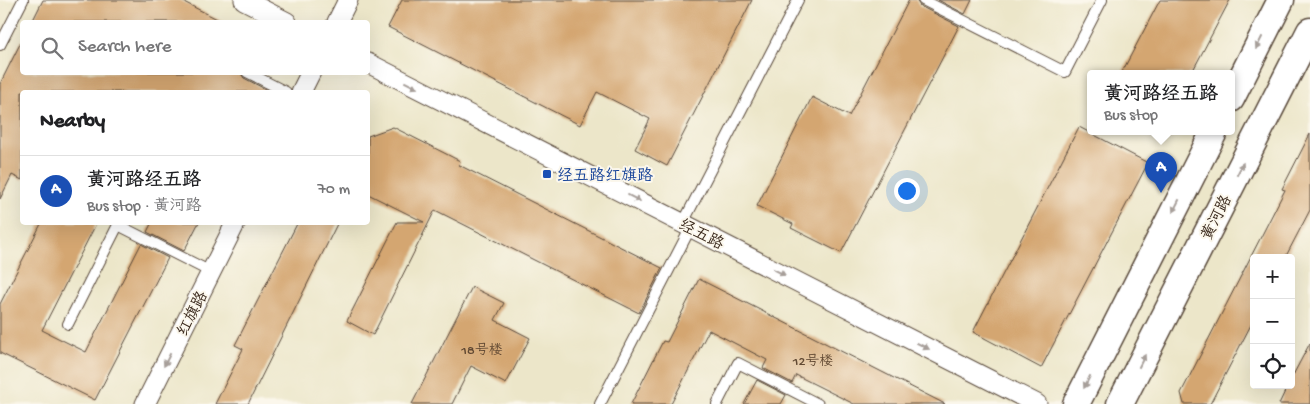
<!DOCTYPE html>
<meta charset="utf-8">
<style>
body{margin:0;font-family:"Gochi Hand","LXGW WenKai TC",sans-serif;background:#f6f6f6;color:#202124}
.controls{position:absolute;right:15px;bottom:15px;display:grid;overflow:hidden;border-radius:5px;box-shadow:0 5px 20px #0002}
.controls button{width:45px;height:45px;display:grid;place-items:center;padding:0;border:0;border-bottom:1px solid #e0e0e0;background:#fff;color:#202124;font:25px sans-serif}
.you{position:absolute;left:906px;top:190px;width:18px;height:18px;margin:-12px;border:4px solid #fff;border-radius:50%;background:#1a73e8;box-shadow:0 0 0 8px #1a73e833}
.badge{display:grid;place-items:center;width:32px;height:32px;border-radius:50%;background:#d1495b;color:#fff;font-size:16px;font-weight:700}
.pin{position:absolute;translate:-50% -41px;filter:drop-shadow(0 1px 2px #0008)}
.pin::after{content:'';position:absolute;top:26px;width:18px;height:15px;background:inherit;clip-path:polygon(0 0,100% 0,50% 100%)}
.popup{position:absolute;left:1087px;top:70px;width:148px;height:65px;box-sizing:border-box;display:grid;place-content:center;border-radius:5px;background:#fff;filter:drop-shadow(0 1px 4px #0005);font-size:16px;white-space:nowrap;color:#757577}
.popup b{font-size:19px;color:#202124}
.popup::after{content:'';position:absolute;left:50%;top:100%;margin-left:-10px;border:10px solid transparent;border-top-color:#fff}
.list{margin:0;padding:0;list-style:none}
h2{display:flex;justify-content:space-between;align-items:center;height:65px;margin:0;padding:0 20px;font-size:21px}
h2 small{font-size:16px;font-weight:400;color:#757577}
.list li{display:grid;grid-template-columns:32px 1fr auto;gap:15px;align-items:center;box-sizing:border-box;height:70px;padding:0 20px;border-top:1px solid #e0e0e0}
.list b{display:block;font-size:19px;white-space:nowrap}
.list p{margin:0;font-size:16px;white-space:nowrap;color:#757577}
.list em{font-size:16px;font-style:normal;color:#757577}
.icon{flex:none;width:28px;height:28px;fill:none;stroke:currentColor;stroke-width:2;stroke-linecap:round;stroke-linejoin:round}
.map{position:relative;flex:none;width:1310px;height:404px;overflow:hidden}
.search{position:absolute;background:#fff;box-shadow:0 5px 20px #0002;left:20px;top:20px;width:350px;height:55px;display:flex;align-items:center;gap:12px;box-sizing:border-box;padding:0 18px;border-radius:5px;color:#757577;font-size:19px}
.panel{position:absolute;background:#fff;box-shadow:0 5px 20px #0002;left:20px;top:90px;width:350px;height:135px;border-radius:5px}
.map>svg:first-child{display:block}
.building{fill:#d4a671}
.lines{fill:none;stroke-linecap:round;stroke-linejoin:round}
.lane-casing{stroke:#564638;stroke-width:12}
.street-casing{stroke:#564638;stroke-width:21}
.secondary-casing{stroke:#564638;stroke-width:29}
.lane{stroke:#fff;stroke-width:10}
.street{stroke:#fff;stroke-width:19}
.secondary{stroke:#fff;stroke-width:26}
.oneway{fill:#a79f9a}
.transit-dot{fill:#1a4fb4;stroke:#fbf7ec;stroke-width:2}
.labels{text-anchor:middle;stroke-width:4;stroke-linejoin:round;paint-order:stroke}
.number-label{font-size:14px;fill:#614933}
.transit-label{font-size:16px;fill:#164399;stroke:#fbf7ec;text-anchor:start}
.street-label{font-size:16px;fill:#3b2a1e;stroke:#fbf7ec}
</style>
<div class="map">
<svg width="1310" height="404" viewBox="0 0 1310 404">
<rect width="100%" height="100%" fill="#fbf7ec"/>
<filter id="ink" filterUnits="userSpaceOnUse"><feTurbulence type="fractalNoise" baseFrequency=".02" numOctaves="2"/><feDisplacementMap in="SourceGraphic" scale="10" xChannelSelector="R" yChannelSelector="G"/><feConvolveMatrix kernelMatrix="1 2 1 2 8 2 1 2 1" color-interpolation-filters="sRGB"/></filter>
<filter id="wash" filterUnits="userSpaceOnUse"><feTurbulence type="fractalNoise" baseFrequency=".0096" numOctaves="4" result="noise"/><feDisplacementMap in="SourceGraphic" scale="20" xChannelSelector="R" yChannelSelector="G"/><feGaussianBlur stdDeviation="1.12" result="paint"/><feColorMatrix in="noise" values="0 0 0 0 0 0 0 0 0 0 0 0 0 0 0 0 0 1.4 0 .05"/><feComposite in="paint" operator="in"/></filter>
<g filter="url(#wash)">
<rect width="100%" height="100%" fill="#ece6c9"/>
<g id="blocks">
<g class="building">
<polygon points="43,0 180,0 223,22 32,22"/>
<polygon points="402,0 752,0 667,166 635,149 650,119 597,92 580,125 388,27"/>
<polygon points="909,0 916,0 920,6 959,26 841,253 791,228 793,224 757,206 812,97 849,116"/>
<polygon points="938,0 972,0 965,14"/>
<polygon points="1160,0 1230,0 1191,74 1121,74"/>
<polygon points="22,40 22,72 240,72 244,78 267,90 265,92 22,92 22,180 12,175 0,199 0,84"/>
<polygon points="393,127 460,161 459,165 662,268 639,313 435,210 373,335 347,321 397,222 424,222 368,194 368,136"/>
<polygon points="1079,127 1148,163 1041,368 973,332"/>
<polygon points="1310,134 1310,210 1285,258 1254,258 1254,319 1210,404 1184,404 1181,393 1285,190 1282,189"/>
<polygon points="42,222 97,222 42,330 86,352 141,244 168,258 95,400 0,353 0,304"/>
<polygon points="152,222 199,222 184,251 147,232"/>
<polygon points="298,222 338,222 248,404 215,404 243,349 235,345"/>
<polygon points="699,279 945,404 854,404 796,375 792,383 763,368 767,360 709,330 671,404 631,404 663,341 667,342"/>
<polygon points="472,287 504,303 495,320 530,338 506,384 471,366 452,404 412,404"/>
<polygon points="1310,343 1310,404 1279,404 1288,385 1291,385 1291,379"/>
<polygon points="757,380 786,395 781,404 744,404"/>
</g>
</g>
</g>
<g filter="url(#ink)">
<use href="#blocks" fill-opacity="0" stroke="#564638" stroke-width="1"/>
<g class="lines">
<g class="lane-casing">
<g id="lane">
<polyline points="923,0 1065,72 1102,0"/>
<polyline points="0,45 23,0"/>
<polyline points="247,72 286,92"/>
<polyline points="683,223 798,0"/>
<polyline points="68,324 118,225 211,272"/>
<polyline points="600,404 691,227"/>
<polyline points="717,404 738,363 818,404"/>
</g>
</g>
<g class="street-casing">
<g id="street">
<polyline points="244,0 287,22"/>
<polyline points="337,22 348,0"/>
<polyline points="368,63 1037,404"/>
<polyline points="301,92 311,72"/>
<polyline points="145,404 236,222"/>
</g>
</g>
<g class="secondary-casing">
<g id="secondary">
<polyline points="1231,99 1281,0"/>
<polyline points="1076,404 1214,132"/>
<polyline points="1120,404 1310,31"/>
</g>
</g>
<use href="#lane" class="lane"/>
<use href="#street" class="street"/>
<use href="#secondary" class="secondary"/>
</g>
<defs><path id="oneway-solid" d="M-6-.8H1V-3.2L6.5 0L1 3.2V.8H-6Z" transform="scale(1.25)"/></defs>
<g class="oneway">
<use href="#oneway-solid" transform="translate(1259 43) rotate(117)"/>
<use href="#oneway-solid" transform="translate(411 85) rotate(27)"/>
<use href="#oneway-solid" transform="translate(1240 169) rotate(-63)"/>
<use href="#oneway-solid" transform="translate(634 198) rotate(27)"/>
<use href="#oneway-solid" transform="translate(1176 206) rotate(117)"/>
<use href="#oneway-solid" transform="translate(779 272) rotate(27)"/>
<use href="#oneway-solid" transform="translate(923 346) rotate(27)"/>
<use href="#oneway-solid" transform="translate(167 360) rotate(117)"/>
<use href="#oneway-solid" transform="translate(1142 361) rotate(-63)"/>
<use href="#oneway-solid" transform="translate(1087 382) rotate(117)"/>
</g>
</g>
<rect class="transit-dot" x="542" y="169" width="10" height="10" rx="2.5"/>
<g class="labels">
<g class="number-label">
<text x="482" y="354">18号楼</text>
<text x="813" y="365">12号楼</text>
</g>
<g class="transit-label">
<text x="557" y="180">经五路红旗路</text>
</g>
<g class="street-label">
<text transform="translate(1215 217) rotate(-63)" y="6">黄河路</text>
<text transform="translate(702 233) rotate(27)" y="6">经五路</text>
<text transform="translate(191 313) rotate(-63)" y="6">红旗路</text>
</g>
</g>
</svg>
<div class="controls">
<button>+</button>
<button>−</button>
<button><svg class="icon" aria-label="locate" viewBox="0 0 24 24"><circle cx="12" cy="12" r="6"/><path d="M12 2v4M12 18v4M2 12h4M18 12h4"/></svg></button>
</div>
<div class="you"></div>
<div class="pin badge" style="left:1161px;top:193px;background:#1a4fb4">A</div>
<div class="popup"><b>黄河路经五路</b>Bus stop</div>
<div class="search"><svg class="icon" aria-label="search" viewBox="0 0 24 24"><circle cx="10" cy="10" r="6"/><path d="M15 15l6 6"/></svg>Search here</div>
<section class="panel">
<h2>Nearby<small></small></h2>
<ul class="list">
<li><span class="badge" style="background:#1a4fb4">A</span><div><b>黄河路经五路</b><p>Bus stop · 黄河路</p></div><em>70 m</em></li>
</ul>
</section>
</div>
